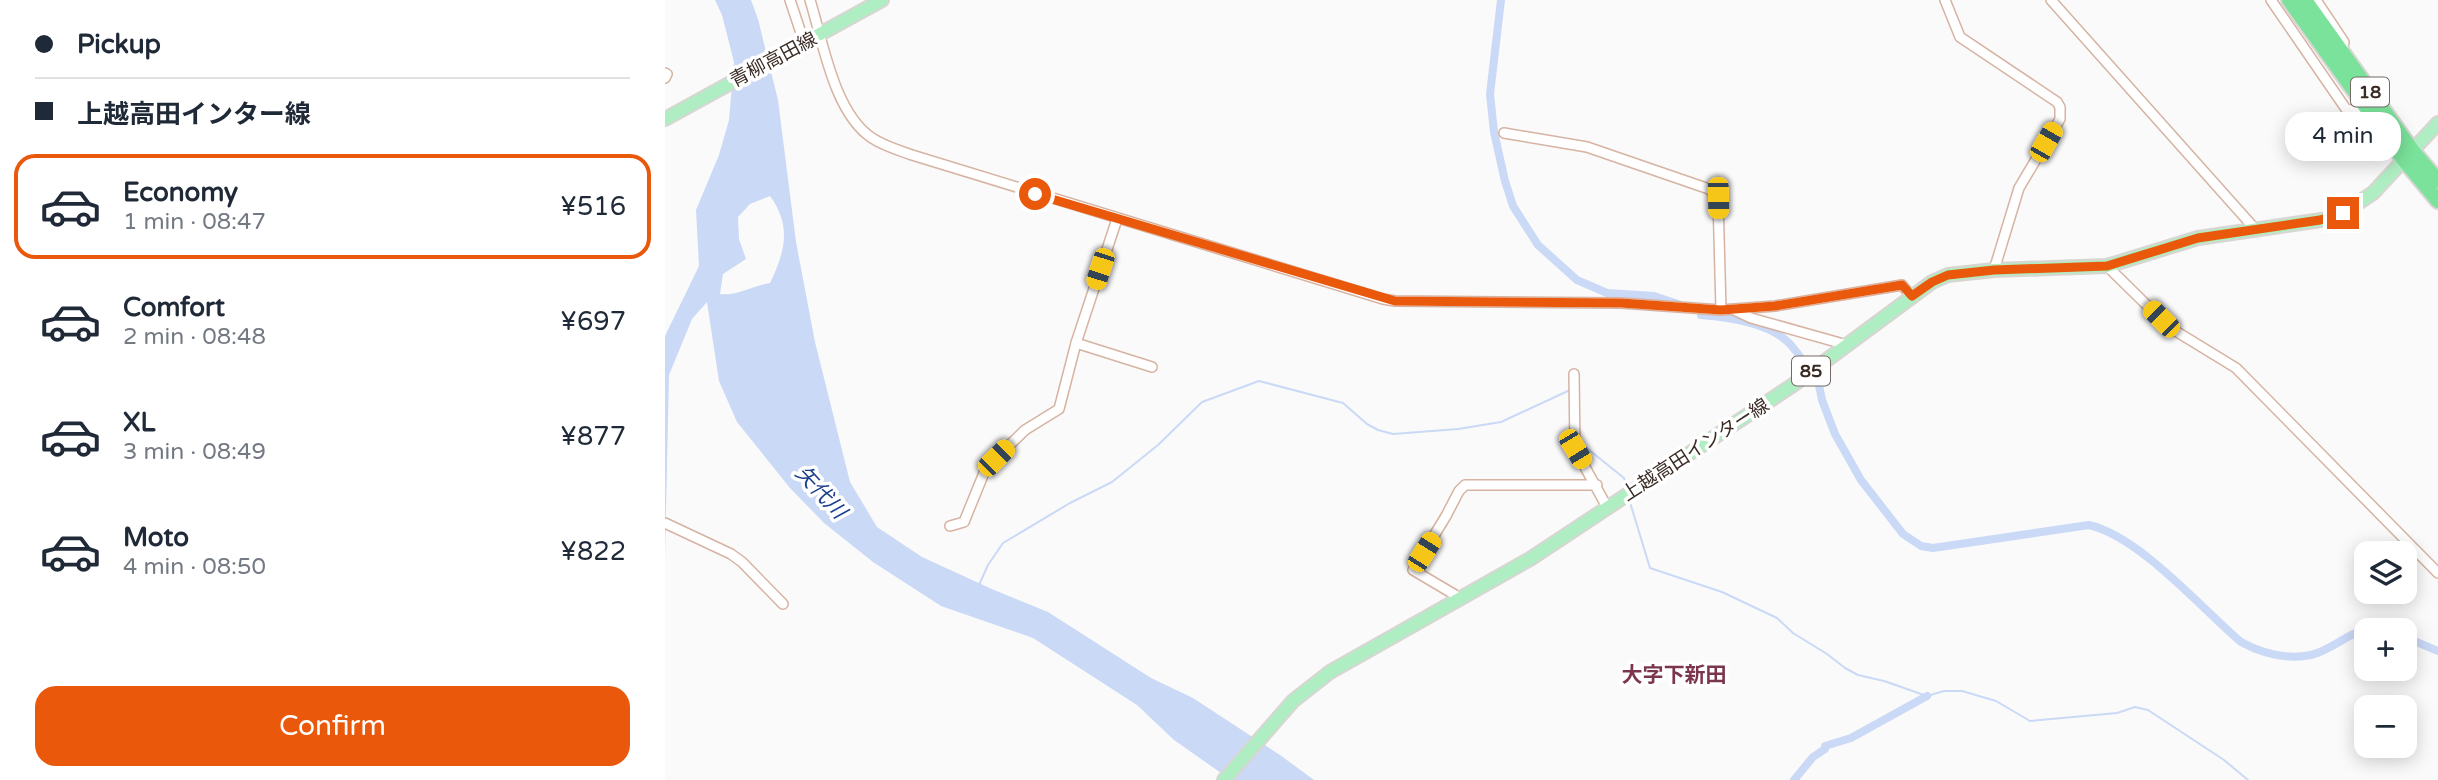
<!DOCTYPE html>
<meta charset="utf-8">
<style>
:root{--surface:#fff;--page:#f2f2f3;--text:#1f2937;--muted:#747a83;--line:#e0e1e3;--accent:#ea580c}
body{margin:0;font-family:"Varela Round","Noto Sans JP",sans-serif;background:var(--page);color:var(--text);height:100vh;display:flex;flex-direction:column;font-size:26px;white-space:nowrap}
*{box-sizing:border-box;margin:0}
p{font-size:23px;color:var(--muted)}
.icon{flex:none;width:38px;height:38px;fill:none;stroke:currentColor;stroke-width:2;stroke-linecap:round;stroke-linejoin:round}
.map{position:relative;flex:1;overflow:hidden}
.sheet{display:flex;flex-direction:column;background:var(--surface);width:665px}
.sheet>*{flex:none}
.hud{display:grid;align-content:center;height:154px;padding:0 35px;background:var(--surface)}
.controls{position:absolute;left:1689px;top:541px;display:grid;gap:14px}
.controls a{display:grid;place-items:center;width:63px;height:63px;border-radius:14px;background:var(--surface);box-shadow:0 4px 18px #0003;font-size:35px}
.end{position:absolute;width:32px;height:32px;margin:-16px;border:9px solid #ea580c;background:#fff;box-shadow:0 0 0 4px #fff}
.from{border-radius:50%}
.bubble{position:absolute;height:49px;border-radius:21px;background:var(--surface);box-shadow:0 4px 18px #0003;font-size:23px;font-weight:600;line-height:49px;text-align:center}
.car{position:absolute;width:21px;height:42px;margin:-21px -10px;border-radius:9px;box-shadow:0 0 5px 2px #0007;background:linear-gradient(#f5c518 24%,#345 0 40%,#f5c518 0 76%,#345 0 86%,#f5c518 0)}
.hud b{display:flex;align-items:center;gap:24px;height:66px;font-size:26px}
.hud b+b{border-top:2px solid var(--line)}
.hud i{width:18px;height:18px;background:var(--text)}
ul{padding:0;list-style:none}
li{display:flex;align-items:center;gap:21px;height:105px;margin:0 14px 10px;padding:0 21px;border:4px solid transparent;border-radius:21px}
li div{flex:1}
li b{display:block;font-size:26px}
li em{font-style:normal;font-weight:600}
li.active{border-color:var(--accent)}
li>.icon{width:63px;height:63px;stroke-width:1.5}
.primary-button{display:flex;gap:14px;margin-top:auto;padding:14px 35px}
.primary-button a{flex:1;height:80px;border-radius:21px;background:var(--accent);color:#fff;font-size:28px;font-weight:600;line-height:80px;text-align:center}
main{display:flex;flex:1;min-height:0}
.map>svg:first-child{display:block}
.water{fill:#cad9f6;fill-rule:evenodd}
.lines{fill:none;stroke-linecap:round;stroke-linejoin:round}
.stream{stroke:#cad9f6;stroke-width:2}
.canal{stroke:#cad9f6;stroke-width:8}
.minor-casing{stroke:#d6b3a2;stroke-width:12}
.major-casing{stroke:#d8d5d3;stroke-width:16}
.highway-casing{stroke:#d8d5d3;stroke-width:18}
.minor{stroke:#fff;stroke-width:9}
.major{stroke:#afeec2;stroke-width:12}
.highway{stroke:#7ae29a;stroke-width:14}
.route{stroke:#ea580c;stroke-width:9}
.labels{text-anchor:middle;stroke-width:7;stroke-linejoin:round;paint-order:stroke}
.shield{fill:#fff;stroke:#756b66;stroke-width:2}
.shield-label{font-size:18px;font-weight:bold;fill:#3a2c25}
.street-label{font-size:19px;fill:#3a2c25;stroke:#fff}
.water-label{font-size:21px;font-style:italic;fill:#1b3e8e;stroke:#fff}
.neighbourhood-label{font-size:21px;font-weight:bold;fill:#7b364d;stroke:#fff}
</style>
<main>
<section class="sheet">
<div class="hud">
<b><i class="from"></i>Pickup</b>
<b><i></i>上越高田インター線</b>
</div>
<ul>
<li class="active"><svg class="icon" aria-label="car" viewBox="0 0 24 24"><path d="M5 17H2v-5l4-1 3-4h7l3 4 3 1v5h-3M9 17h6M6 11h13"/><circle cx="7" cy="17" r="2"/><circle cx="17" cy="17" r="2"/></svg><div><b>Economy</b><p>1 min · 08:47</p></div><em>¥516</em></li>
<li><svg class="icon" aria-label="car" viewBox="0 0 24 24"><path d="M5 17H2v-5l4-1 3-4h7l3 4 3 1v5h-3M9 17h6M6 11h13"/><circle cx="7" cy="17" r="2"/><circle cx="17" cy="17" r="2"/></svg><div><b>Comfort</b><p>2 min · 08:48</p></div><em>¥697</em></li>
<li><svg class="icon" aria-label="car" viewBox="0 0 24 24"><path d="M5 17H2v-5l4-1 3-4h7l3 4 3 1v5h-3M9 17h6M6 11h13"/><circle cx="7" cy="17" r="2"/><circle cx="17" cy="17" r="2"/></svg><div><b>XL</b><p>3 min · 08:49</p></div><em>¥877</em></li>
<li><svg class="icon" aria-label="car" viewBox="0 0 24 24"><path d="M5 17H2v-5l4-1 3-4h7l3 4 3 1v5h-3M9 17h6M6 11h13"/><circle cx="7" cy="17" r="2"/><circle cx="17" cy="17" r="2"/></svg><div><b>Moto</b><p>4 min · 08:50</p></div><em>¥822</em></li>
</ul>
<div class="primary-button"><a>Confirm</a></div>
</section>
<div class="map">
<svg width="1773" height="780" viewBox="0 0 1773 780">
<rect width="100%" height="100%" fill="#fafafa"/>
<path class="water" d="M50 0H86L93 19 113 100 131 242 150 342 185 482 212 527 257 557 329 590 383 612 486 678 528 698 615 755 649 780H566L509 740 472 705 368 638 276 606 208 562 159 523 125 488 72 422 54 381 42 302 27 319 4 375 0 557V336L34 266 31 210 54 155 64 120 69 62 57 15ZM105 196C127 226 120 252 105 283 86 286 73 296 55 294L58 274 81 259 74 239 73 217 85 204Z"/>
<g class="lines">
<g class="stream">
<polyline points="913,441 959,478 962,490"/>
<polyline points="964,499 985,568 1057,592 1112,618 1128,633 1162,654 1180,668 1193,675 1219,681 1262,696 1279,691 1297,691 1331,701 1365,721 1452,713 1470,707 1483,710 1559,760 1583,780"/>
<polyline points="314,585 323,565 338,543 405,503 447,482 493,445 537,402 594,381 678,403 702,424 713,430 728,434 793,429 836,422 905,390"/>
</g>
<g class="canal">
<polyline points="836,0 825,94 829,132 840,181 848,206 873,245 912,280 942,293 989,296 1016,305"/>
<path d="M1036 315C1063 317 1104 323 1124 343 1130 349 1135 357 1141 365"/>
<path d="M1148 375 1154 385 1157 400 1170 434 1196 480 1238 534 1256 546 1268 548 1424 525C1475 537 1535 607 1576 642 1598 654 1620 660 1646 655 1673 649 1693 620 1723 630"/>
<polyline points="1740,637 1773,651"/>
<polyline points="1129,780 1148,757 1160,749 1160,746 1186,738 1262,696"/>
</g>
<g class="minor-casing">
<g id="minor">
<polyline points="125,0 139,42"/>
<path d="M145 0C158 42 169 113 207 138 219 146 233 150 247 155L718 299 730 301 956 303 1056 310 1110 306 1237 285 1246 296"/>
<polyline points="1280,0 1295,37 1392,102 1395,107 1395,119 1354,188 1329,270"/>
<polyline points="1386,0 1591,230"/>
<polyline points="1606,0 1681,109 1704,114"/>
<polyline points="1651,0 1679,42 1677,52"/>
<polyline points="0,73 2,74 0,78"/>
<polyline points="839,133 922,147 1044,189 1053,198 1056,310"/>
<polyline points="1442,266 1504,327 1571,368 1773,573"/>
<polyline points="1069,310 1086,318 1182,345"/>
<polyline points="411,343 487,367"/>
<polyline points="909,374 910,449 942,507"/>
<polyline points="0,523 66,554 77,562 118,604"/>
<polyline points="285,526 299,522 321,468 360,430 394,409 411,343 452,219"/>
<polyline points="797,599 748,570 781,516 794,491 800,485 932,485"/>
</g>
</g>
<g class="major-casing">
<g id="major">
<polyline points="0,119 217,0"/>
<polyline points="559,780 628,701 665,672 865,559 1128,385 1267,282 1283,275 1329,270 1442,266 1533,238 1663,219 1678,213 1708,193 1773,123"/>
</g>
</g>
<g class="highway-casing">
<g id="highway">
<polyline points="1624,0 1738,159 1773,201"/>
<polyline points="1640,0 1747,150 1773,181"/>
</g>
</g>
<use href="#minor" class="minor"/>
<use href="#major" class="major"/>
<use href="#highway" class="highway"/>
</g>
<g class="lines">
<polyline class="route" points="370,194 730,301 956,303 1056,310 1110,306 1237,285 1247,296 1267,282 1283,275 1329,270 1442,266 1533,238 1655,220 1678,213"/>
</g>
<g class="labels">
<g class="shield">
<rect x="1686" y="77.5" width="38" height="29" rx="5"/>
<rect x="1127" y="356.5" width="38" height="29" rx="5"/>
</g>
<g class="shield-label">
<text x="1705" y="98">18</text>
<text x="1146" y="377">85</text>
</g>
<g class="street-label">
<text transform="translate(108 59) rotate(-28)" y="7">青柳高田線</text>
<text transform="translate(1030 449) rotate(-33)" y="7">上越高田インター線</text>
</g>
<g class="water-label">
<text transform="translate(156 492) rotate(47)" y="7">矢代川</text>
</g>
<g class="neighbourhood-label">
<text x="1009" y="682">大字下新田</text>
</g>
</g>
</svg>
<div class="controls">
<a><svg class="icon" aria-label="layers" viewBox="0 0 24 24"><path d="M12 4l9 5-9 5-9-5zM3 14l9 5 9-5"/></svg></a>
<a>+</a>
<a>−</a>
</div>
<i class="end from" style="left:370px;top:194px"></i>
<i class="end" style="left:1678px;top:213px"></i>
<div class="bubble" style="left:1620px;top:112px;width:116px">4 min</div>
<i class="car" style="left:1381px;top:142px;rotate:30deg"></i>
<i class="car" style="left:1053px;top:198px;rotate:179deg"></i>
<i class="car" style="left:435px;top:269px;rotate:198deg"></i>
<i class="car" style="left:1496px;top:319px;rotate:315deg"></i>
<i class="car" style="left:910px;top:449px;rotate:149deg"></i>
<i class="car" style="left:331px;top:458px;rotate:45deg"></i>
<i class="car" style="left:759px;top:552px;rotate:32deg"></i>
</div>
</main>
